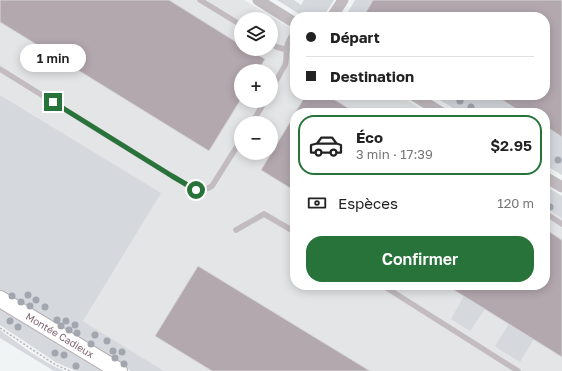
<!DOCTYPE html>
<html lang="fr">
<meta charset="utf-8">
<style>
:root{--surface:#fff;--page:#f2f2f2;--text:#222;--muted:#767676;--line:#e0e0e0;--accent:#27733a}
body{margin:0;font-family:"Golos Text",sans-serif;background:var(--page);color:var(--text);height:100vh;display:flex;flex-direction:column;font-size:15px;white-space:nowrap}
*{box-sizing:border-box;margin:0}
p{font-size:13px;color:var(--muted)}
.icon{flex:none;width:22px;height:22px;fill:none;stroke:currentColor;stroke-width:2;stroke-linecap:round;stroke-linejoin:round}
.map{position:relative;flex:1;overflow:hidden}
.side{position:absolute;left:290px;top:108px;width:260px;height:182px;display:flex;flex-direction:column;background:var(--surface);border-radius:16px;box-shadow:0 2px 10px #0003}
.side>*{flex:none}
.top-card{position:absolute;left:290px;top:12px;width:260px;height:88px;border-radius:16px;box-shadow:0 2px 10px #0003;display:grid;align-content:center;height:88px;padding:0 16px;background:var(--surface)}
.fabs{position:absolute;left:234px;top:12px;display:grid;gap:8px}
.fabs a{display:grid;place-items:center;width:44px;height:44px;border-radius:50%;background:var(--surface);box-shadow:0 2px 10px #0003;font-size:20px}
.end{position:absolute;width:18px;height:18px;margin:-9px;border:5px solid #27733a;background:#fff;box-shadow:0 0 0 2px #fff}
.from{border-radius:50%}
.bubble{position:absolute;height:28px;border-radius:14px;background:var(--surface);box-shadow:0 2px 10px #0003;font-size:13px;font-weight:600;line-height:28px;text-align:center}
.top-card b{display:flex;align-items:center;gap:14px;height:38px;font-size:15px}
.top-card b+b{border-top:1px solid var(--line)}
.top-card i{width:10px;height:10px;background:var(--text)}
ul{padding:7px 0 0;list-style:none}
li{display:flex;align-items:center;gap:12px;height:60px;margin:0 8px 6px;padding:0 8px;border:2px solid var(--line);border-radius:16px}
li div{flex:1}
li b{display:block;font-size:15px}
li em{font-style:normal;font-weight:600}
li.current{border-color:var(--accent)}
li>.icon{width:36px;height:36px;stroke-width:1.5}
.pay{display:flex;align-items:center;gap:10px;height:44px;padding:0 16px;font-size:15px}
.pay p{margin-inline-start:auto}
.button{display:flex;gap:8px;margin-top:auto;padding:8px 16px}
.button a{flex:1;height:46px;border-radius:16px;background:var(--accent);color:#fff;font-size:16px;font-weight:600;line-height:46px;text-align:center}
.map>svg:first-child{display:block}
.built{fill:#e4e5e6;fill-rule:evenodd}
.green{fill:#d5d8dd}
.building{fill:#b4a8af;stroke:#d3d5d5}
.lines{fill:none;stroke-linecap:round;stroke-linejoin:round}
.secondary-casing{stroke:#b9b0b4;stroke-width:18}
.path{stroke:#bab5b8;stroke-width:1.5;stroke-dasharray:2 2;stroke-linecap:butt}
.lane{stroke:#c2bbbf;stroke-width:5.5}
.street{stroke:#c2bbbf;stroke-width:11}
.secondary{stroke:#fff;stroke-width:16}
.tree{fill:#a2a6af}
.route{stroke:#27733a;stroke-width:5}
.labels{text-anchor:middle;stroke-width:4;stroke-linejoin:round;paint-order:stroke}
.street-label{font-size:10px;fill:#806573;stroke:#fff}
</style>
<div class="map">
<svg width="562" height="371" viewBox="0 0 562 371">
<rect width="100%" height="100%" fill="#f0f4f4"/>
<path class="built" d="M0 0H244L295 31V95H398L428 113H295V285H545V186L562 196V371H164L83 321 160 193 0 95ZM241 19H271V49H241ZM241 71H271V101H241ZM241 123H271V153H241Z"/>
<g class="green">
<polygon points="277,0 294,0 301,5 304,0 334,0 325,14 324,14 319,17 304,17"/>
<polygon points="355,0 373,0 363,17 345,17"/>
<polygon points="0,95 161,193 83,321 164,371 131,371 0,292"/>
<polygon points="432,95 494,95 523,113 461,113"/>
<polygon points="545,126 562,137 562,175 545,165"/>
<polygon points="545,186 562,196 562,218 545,207"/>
<polygon points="464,296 485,309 470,331 451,319"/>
<polygon points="0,307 106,371 76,371 55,362 48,357 0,325"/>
<polygon points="509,324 534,339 520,362 497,348 495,346"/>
<path d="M0 330C20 345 41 361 64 371H54L0 338Z"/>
</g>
<g class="building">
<polygon points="0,0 169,0 241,45 241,49 248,49 265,59 258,71 241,71 241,99 209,151 0,22"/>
<polygon points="373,0 562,0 562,137 545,126 545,113 523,113 494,95 545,95 545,17 363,17"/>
<polygon points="306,95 327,95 356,113 295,113"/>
<polygon points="295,114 295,191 261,170"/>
<polygon points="545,229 562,240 562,357 446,285 545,285"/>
<polygon points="198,266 370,371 212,371 155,336"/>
</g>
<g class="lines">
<g class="secondary-casing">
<polyline id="secondary" points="0,299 119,371"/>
</g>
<g class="path">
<polyline points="257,55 261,49"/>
<polyline points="0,328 45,358 56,365 70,371"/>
</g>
<g class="lane">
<polyline points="200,0 241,25"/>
<polyline points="271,44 277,47 287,50"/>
<path d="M0 69 172 176C185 183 198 196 212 186L241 140"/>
<path d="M271 90 285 65C287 59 286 52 287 46 288 40 292 36 295 31"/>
<polyline points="252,123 265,101"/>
<polyline points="545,213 562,224"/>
<polyline points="236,230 264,214 295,232"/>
<polyline points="382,285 518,371"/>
</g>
<g class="street">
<polyline points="258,0 295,23"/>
<polyline points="332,17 343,0"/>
<polyline points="413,95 442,113"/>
<polyline points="545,177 562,187"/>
</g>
<use href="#secondary" class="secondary"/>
</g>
<g class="tree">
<circle cx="460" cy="101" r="3.5"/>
<circle cx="471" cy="107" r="3.5"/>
<circle cx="558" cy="160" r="3.5"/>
<circle cx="550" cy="207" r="3.5"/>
<circle cx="28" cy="295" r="3.5"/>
<circle cx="12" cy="296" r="3.5"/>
<circle cx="36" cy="300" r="3.5"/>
<circle cx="21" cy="302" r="3.5"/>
<circle cx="30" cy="306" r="3.5"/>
<circle cx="45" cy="307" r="3.5"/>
<circle cx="57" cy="320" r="3.5"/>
<circle cx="10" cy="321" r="3.5"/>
<circle cx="66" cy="321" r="3.5"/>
<circle cx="75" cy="325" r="3.5"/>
<circle cx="61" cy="326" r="3.5"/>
<circle cx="18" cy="327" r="3.5"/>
<circle cx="69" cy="330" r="3.5"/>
<circle cx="77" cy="333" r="3.5"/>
<circle cx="95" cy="335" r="3.5"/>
<circle cx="107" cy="341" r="3.5"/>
<circle cx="91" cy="344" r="3.5"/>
<circle cx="113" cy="351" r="3.5"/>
<circle cx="122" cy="352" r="3.5"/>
<circle cx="55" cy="353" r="3.5"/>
<circle cx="64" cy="355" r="3.5"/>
<circle cx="115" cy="358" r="3.5"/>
<circle cx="124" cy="364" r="3.5"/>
<circle cx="76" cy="366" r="3.5"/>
</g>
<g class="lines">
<polyline class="route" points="53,102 172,176 196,190"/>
</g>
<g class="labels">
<g class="street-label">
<text transform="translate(60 335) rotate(31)" y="4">Montée Cadieux</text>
</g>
</g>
</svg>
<div class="fabs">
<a><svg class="icon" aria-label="layers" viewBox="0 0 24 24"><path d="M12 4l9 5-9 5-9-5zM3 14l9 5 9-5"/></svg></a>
<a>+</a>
<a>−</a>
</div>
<i class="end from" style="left:196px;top:190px"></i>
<i class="end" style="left:53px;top:102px"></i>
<div class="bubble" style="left:20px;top:44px;width:66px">1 min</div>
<div class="top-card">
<b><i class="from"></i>Départ</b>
<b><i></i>Destination</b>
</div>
<section class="side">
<ul>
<li class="current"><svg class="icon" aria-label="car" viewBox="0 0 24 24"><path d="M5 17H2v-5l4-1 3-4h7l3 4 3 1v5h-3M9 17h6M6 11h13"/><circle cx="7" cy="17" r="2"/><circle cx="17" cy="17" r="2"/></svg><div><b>Éco</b><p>3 min · 17:39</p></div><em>$2.95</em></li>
</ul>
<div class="pay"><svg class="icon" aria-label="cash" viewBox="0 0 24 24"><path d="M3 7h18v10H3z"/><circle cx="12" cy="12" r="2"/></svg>Espèces<p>120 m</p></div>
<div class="button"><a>Confirmer</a></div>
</section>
</div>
